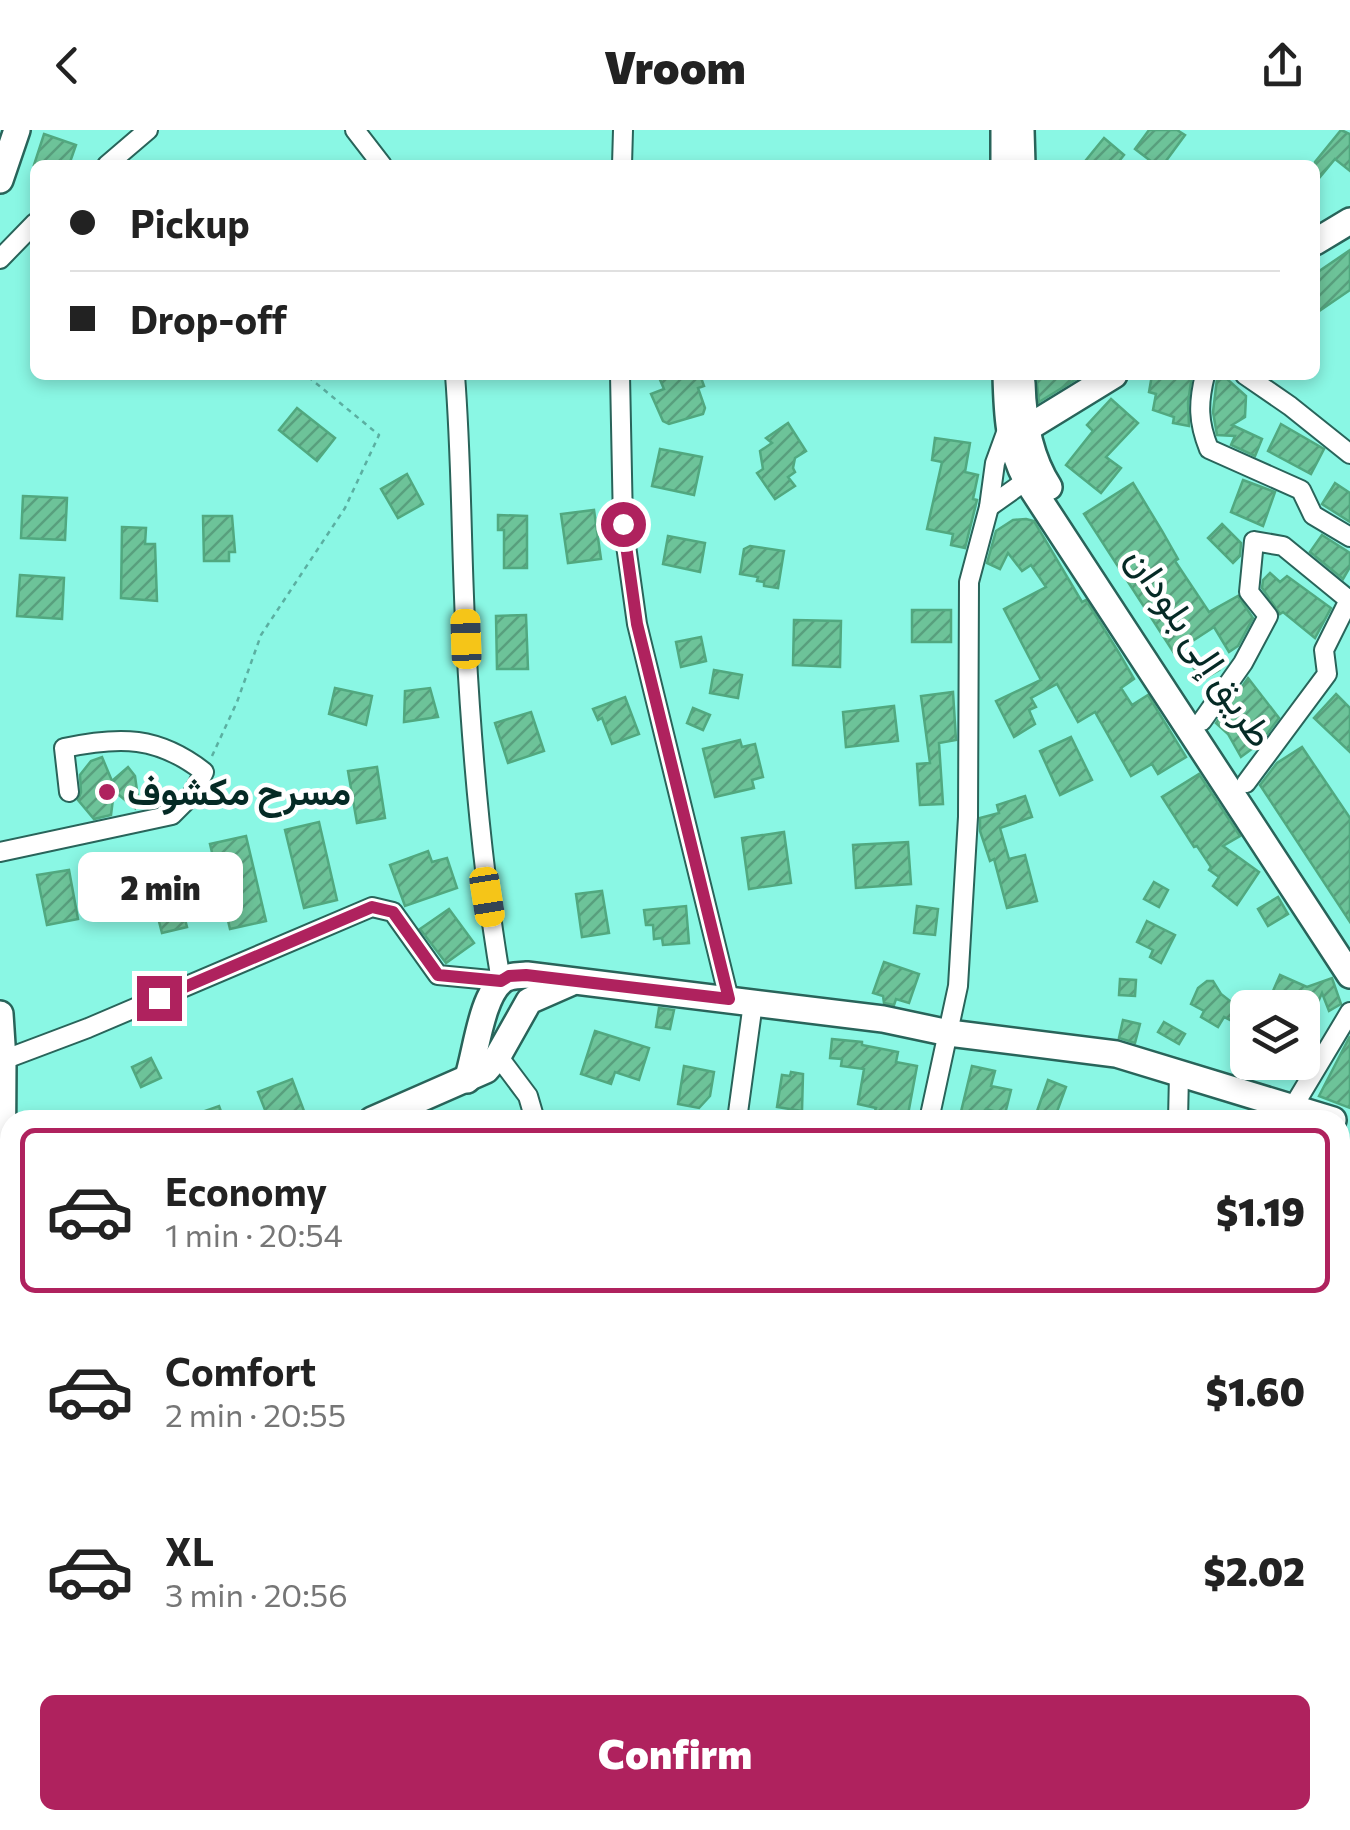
<!DOCTYPE html>
<meta charset="utf-8">
<style>
:root{--surface:#fff;--page:#f6f6f6;--text:#222;--muted:#767676;--line:#e0e0e0;--accent:#af225e}
body{margin:0;font-family:Commissioner,Vazirmatn,sans-serif;background:var(--page);color:var(--text);height:100vh;display:flex;flex-direction:column;font-size:38px;white-space:nowrap}
*{box-sizing:border-box;margin:0}
p{font-size:32px;color:var(--muted)}
.icon{flex:none;width:55px;height:55px;fill:none;stroke:currentColor;stroke-width:2;stroke-linecap:round;stroke-linejoin:round}
.map{position:relative;flex:1;overflow:hidden}
.sheet{position:absolute;left:0px;top:980px;width:1350px;height:720px;display:flex;flex-direction:column;background:var(--surface);border-radius:30px 30px 0 0;box-shadow:0 5px 15px #0003}
.sheet>*{flex:none}
.hud{position:absolute;left:30px;top:30px;width:1290px;height:220px;border-radius:15px;box-shadow:0 5px 15px #0003;display:grid;align-content:center;height:220px;padding:0 40px;background:var(--surface)}
.controls{position:absolute;left:1230px;top:860px;display:grid;gap:20px}
.controls a{display:grid;place-items:center;width:90px;height:90px;border-radius:15px;background:var(--surface);box-shadow:0 5px 15px #0003;font-size:50px}
.end{position:absolute;width:45px;height:45px;margin:-22px;border:12px solid #af225e;background:#fff;box-shadow:0 0 0 5px #fff}
.from{border-radius:50%}
.bubble{position:absolute;height:70px;border-radius:15px;background:var(--surface);box-shadow:0 5px 15px #0003;font-size:32px;font-weight:800;line-height:70px;text-align:center}
.car{position:absolute;width:30px;height:60px;margin:-30px -15px;border-radius:12px;box-shadow:0 0 8px 2px #0007;background:linear-gradient(#f5c518 24%,#345 0 40%,#f5c518 0 76%,#345 0 86%,#f5c518 0)}
.hud b{display:flex;align-items:center;gap:35px;height:95px;font-size:38px}
.hud b+b{border-top:2px solid var(--line)}
.hud i{width:25px;height:25px;background:var(--text)}
ul{padding:18px 0 0;list-style:none}
li{display:flex;align-items:center;gap:30px;height:165px;margin:0 20px 15px;padding:0 20px;border:5px solid transparent;border-radius:15px}
li div{flex:1}
li b{display:block;font-size:38px}
li em{font-style:normal;font-weight:800}
li.active{border-color:var(--accent)}
li>.icon{width:90px;height:90px;stroke-width:1.5}
.primary-button{display:flex;gap:20px;margin-top:auto;padding:20px 40px}
.primary-button a{flex:1;height:115px;border-radius:15px;background:var(--accent);color:#fff;font-size:40px;font-weight:800;line-height:115px;text-align:center}
header{display:flex;justify-content:space-between;align-items:center;height:130px;padding:0 40px;background:var(--surface);font-size:45px;font-weight:800}
.map>svg:first-child{display:block}
.building{fill:url(#building-hatch);stroke:#51a87f;stroke-width:2.5}
.lines{fill:none;stroke-linecap:round;stroke-linejoin:round}
.street-casing{stroke:#29645a;stroke-width:22}
.secondary-casing{stroke:#29645a;stroke-width:30}
.path{stroke:#5bafa1;stroke-width:2.5;stroke-dasharray:5 5;stroke-linecap:butt}
.street{stroke:#fff;stroke-width:18}
.secondary{stroke:#fff;stroke-width:25}
.route{stroke:#af225e;stroke-width:12}
.poi-dot{fill:#af225e;stroke:#fff;stroke-width:4}
.labels{text-anchor:middle;stroke-width:9;stroke-linejoin:round;paint-order:stroke}
.street-label{font-size:38px;fill:#052a25;stroke:#fff}
.poi-label{font-size:38px;font-weight:bold;fill:#052a25;stroke:#fff;text-anchor:start}
</style>
<header><svg class="icon" aria-label="back" viewBox="0 0 24 24"><path d="M15 5l-7 7 7 7"/></svg>Vroom<svg class="icon" aria-label="share" viewBox="0 0 24 24"><path d="M12 15V3M7 8l5-5 5 5M5 13v7h14v-7"/></svg></header>
<div class="map">
<svg width="1350" height="1700" viewBox="0 0 1350 1700">
<defs>
<pattern id="building-hatch" width="6" height="6" patternUnits="userSpaceOnUse" patternTransform="scale(2.5)"><rect width="6" height="6" fill="#6dc399"/><path d="M-1 1l2-2M0 6l6-6M5 7l2-2" fill="none" stroke="#589f7d"/></pattern>
</defs>
<rect width="100%" height="100%" fill="#8af7e4"/>
<g class="building">
<polygon points="1149,0 1177,0 1185,5 1163,35 1156,35 1135,19"/>
<polygon points="1341,0 1350,4 1350,41 1335,29 1315,53 1315,32"/>
<polygon points="44,4 76,15 69,35 34,35"/>
<polygon points="1104,8 1124,25 1116,35 1082,35"/>
<polygon points="1350,120 1350,160 1315,184 1315,144"/>
<polygon points="658,245 700,245 704,256 698,258 705,278 703,284 669,294 663,291 651,264 664,259"/>
<polygon points="1036,245 1083,245 1039,272"/>
<polygon points="1152,245 1192,245 1188,273 1189,296 1173,293 1174,287 1153,280 1156,264 1149,262"/>
<polygon points="1217,249 1227,249 1246,266 1245,287 1232,295 1262,309 1255,326 1231,315 1235,306 1217,305 1213,282"/>
<polygon points="1111,269 1138,293 1106,327 1121,338 1101,363 1066,335 1093,301 1087,295"/>
<polygon points="297,278 335,308 317,331 279,300"/>
<polygon points="788,293 806,321 795,328 793,338 795,342 788,347 795,356 775,369 757,343 763,339 760,321 772,313 766,308"/>
<polygon points="1281,294 1324,319 1311,344 1268,321"/>
<polygon points="935,308 970,313 965,342 978,345 973,369 977,370 965,418 951,415 953,404 927,399 942,332 932,330"/>
<polygon points="660,319 702,327 694,365 652,356"/>
<polygon points="407,344 423,374 398,388 381,359"/>
<polygon points="1243,350 1275,362 1263,396 1231,382"/>
<polygon points="1133,353 1162,401 1178,429 1175,431 1209,482 1238,466 1253,488 1238,516 1229,522 1214,497 1174,523 1084,384"/>
<polygon points="1335,353 1350,363 1350,392 1322,374"/>
<polygon points="23,366 67,368 65,410 21,408"/>
<polygon points="594,380 601,429 568,433 561,384"/>
<polygon points="498,385 527,386 527,438 504,438 504,400 498,400"/>
<polygon points="203,386 232,386 235,422 229,422 229,431 204,431"/>
<polygon points="1026,389 1034,391 1082,472 1086,470 1119,523 1134,549 1121,558 1132,575 1148,565 1186,627 1158,644 1152,634 1131,646 1095,582 1078,592 1057,554 1031,568 1036,577 1029,580 1035,594 1014,607 996,571 1041,550 1004,479 1046,457 1031,435 1022,441 1008,423 1000,439 987,433 996,401 1013,390"/>
<polygon points="1222,394 1241,413 1240,426 1233,433 1208,408"/>
<polygon points="122,397 146,398 145,414 155,414 157,471 121,468"/>
<polygon points="1322,405 1350,423 1350,437 1343,449 1310,422"/>
<polygon points="668,406 705,413 700,442 663,434"/>
<polygon points="750,416 784,421 778,458 764,456 764,452 757,451 758,447 740,444 744,419"/>
<polygon points="1270,443 1280,452 1287,446 1331,478 1315,508 1283,482 1280,484 1262,458 1263,450"/>
<polygon points="20,445 64,448 62,489 17,486"/>
<rect x="912" y="480" width="39" height="32"/>
<polygon points="526,485 528,539 497,539 496,486"/>
<polygon points="794,490 841,491 840,537 793,535"/>
<polygon points="701,507 706,531 681,537 676,512"/>
<polygon points="1210,526 1219,540 1202,550 1193,537"/>
<polygon points="714,540 742,545 738,568 710,563"/>
<polygon points="1248,548 1279,588 1261,612 1241,627 1228,604 1216,593"/>
<polygon points="335,558 372,566 366,595 329,584"/>
<polygon points="430,558 438,587 404,592 405,561"/>
<polygon points="953,562 956,610 939,613 943,674 920,675 917,634 930,633 921,566"/>
<polygon points="1336,564 1350,578 1350,622 1314,588"/>
<polygon points="625,567 639,604 612,614 602,588 598,590 593,579"/>
<polygon points="894,576 898,611 846,617 843,582"/>
<polygon points="693,578 710,585 703,600 687,593"/>
<polygon points="531,582 544,621 508,633 495,593"/>
<polygon points="1071,607 1092,650 1060,665 1040,621"/>
<polygon points="740,610 742,617 755,614 763,647 752,650 754,658 715,667 703,619"/>
<polygon points="1302,617 1350,688 1350,792 1260,655 1277,633"/>
<polygon points="102,627 112,651 128,637 135,646 138,668 135,678 114,661 111,685 94,689 78,670 81,662 80,645 91,631"/>
<polygon points="377,637 385,688 357,693 348,641"/>
<polygon points="1199,644 1240,706 1223,716 1259,742 1237,775 1213,756 1219,747 1209,740 1211,737 1197,716 1194,717 1162,667"/>
<polygon points="1025,666 1032,687 1000,698 1009,729 1025,725 1037,771 1007,778 994,729 990,731 980,701 980,688 999,683 997,675"/>
<polygon points="319,692 337,770 304,778 285,700"/>
<polygon points="784,702 791,753 749,759 742,708"/>
<polygon points="246,706 266,791 230,799 210,714"/>
<polygon points="908,712 911,754 856,758 853,715"/>
<polygon points="428,721 432,732 447,728 457,758 405,776 390,735"/>
<polygon points="69,740 78,789 47,795 37,745"/>
<polygon points="173,743 187,797 162,803 148,749"/>
<polygon points="1154,752 1168,760 1159,777 1144,769"/>
<polygon points="602,761 609,803 582,807 576,764"/>
<polygon points="1278,767 1288,784 1268,796 1258,779"/>
<polygon points="686,776 689,813 663,815 662,808 654,809 653,795 646,795 644,780"/>
<polygon points="917,776 938,779 935,805 914,803"/>
<polygon points="449,779 474,813 446,833 420,799"/>
<polygon points="1147,791 1175,805 1161,833 1150,827 1153,820 1137,812"/>
<polygon points="884,832 919,844 909,873 896,869 894,875 884,873 883,866 873,863"/>
<polygon points="1280,845 1307,857 1332,848 1341,874 1329,881 1322,863 1312,886 1302,882 1302,878 1293,878 1270,868"/>
<polygon points="1120,849 1136,850 1135,866 1119,865"/>
<polygon points="1207,851 1213,851 1221,864 1239,878 1232,891 1224,887 1218,897 1201,887 1204,881 1191,874 1198,858"/>
<polygon points="659,878 674,880 670,899 656,897"/>
<polygon points="1123,890 1140,894 1135,913 1119,908"/>
<polygon points="1164,892 1185,904 1179,914 1158,902"/>
<polygon points="595,901 649,918 639,950 615,942 611,954 581,944"/>
<polygon points="1350,906 1350,978 1319,966"/>
<polygon points="832,909 862,912 862,915 898,922 896,932 917,936 907,990 872,990 876,978 858,974 864,939 841,936 842,929 830,928"/>
<polygon points="151,928 161,948 141,957 132,937"/>
<polygon points="684,936 714,942 710,966 699,978 678,974"/>
<polygon points="972,936 995,941 991,956 1011,960 1005,984 986,979 983,990 959,990"/>
<polygon points="791,942 803,944 802,981 777,977 782,945 790,946"/>
<polygon points="292,949 304,981 279,990 269,990 258,962"/>
<polygon points="1048,950 1066,957 1054,990 1036,984"/>
<polygon points="219,976 224,990 186,990 185,988"/>
</g>
<g class="lines">
<g class="street-casing">
<g id="street">
<polyline points="355,0 382,35"/>
<polyline points="107,35 148,0"/>
<polyline points="622,35 623,0"/>
<polyline points="0,129 35,93"/>
<polyline points="620,245 623,394 637,494 729,869"/>
<path d="M1205 245C1198 273 1198 292 1209 319L1301 360 1313 385 1350 407"/>
<polyline points="1245,245 1290,276 1350,324"/>
<polyline points="989,377 1034,345"/>
<polyline points="1202,591 1243,533 1268,486 1249,462 1254,411 1283,416 1349,470"/>
<polyline points="1246,653 1327,544 1324,520 1350,468"/>
<path d="M0 722 172 685 192 665 204 642C158 606 120 606 64 618L69 662"/>
<polyline points="498,926 528,966 535,990"/>
<path d="M3 930 88 898 372 777 393 782 438 845 501 851C482 739 472 625 466 511 461 422 462 334 455 245"/>
<polyline points="1293,977 1350,882"/>
<polyline points="737,990 753,873"/>
<polyline points="929,990 958,856 968,687 969,452 989,377 995,333 1007,300"/>
<polyline points="1178,990 1179,944"/>
<polyline points="0,1380 10,1377"/>
<polyline points="1340,1404 1350,1388"/>
<polyline points="176,1690 182,1700"/>
<polyline points="1313,1690 1319,1700"/>
<polyline points="84,1700 102,1690"/>
<polyline points="440,1700 444,1690"/>
<polyline points="999,1700 1024,1690"/>
</g>
</g>
<g class="secondary-casing">
<g id="secondary">
<polyline points="1004,0 1004,35"/>
<polyline points="1021,0 1022,35"/>
<polyline points="0,50 17,0"/>
<polyline points="1315,112 1350,91"/>
<path d="M1006 245C1007 284 1008 316 1027 351L1350 845"/>
<path d="M1022 253C1023 289 1029 326 1049 357"/>
<polyline points="1012,300 1026,299 1114,245"/>
<polyline points="0,884 3,930 2,1097"/>
<path d="M467 950C476 924 481 866 503 850 510 845 518 846 527 845L883 889 949 903 1116 924 1333 990"/>
<polyline points="372,990 486,940 498,926 529,871 570,853"/>
<polyline points="1340,1252 1350,1248"/>
<polyline points="0,1259 4,1166"/>
<polyline points="0,1589 3,1628 10,1659"/>
<polyline points="17,1690 20,1700"/>
<polyline points="729,1700 737,1690"/>
</g>
</g>
<polyline class="path" points="212,626 237,572 261,505 345,378 379,305 306,245"/>
<use href="#street" class="street"/>
<use href="#secondary" class="secondary"/>
</g>
<g class="lines">
<polyline class="route" points="159,868 372,777 393,782 438,845 501,851 509,846 526,845 729,869 637,494 623,394"/>
</g>
<circle class="poi-dot" cx="107" cy="662" r="10"/>
<g class="labels">
<g class="street-label">
<text transform="translate(1200 517) rotate(56)" y="13">طريق إلى بلودان</text>
</g>
<g class="poi-label">
<text x="127" y="675">مسرح مكشوف</text>
</g>
</g>
</svg>
<div class="controls">
<a><svg class="icon" aria-label="layers" viewBox="0 0 24 24"><path d="M12 4l9 5-9 5-9-5zM3 14l9 5 9-5"/></svg></a>
</div>
<i class="end from" style="left:623px;top:394px"></i>
<i class="end" style="left:159px;top:868px"></i>
<div class="bubble" style="left:78px;top:722px;width:165px">2 min</div>
<i class="car" style="left:466px;top:509px;rotate:358deg"></i>
<i class="car" style="left:487px;top:767px;rotate:171deg"></i>
<div class="hud">
<b><i class="from"></i>Pickup</b>
<b><i></i>Drop-off</b>
</div>
<section class="sheet">
<ul>
<li class="active"><svg class="icon" aria-label="car" viewBox="0 0 24 24"><path d="M5 17H2v-5l4-1 3-4h7l3 4 3 1v5h-3M9 17h6M6 11h13"/><circle cx="7" cy="17" r="2"/><circle cx="17" cy="17" r="2"/></svg><div><b>Economy</b><p>1 min · 20:54</p></div><em>$1.19</em></li>
<li><svg class="icon" aria-label="car" viewBox="0 0 24 24"><path d="M5 17H2v-5l4-1 3-4h7l3 4 3 1v5h-3M9 17h6M6 11h13"/><circle cx="7" cy="17" r="2"/><circle cx="17" cy="17" r="2"/></svg><div><b>Comfort</b><p>2 min · 20:55</p></div><em>$1.60</em></li>
<li><svg class="icon" aria-label="car" viewBox="0 0 24 24"><path d="M5 17H2v-5l4-1 3-4h7l3 4 3 1v5h-3M9 17h6M6 11h13"/><circle cx="7" cy="17" r="2"/><circle cx="17" cy="17" r="2"/></svg><div><b>XL</b><p>3 min · 20:56</p></div><em>$2.02</em></li>
</ul>
<div class="primary-button"><a>Confirm</a></div>
</section>
</div>
